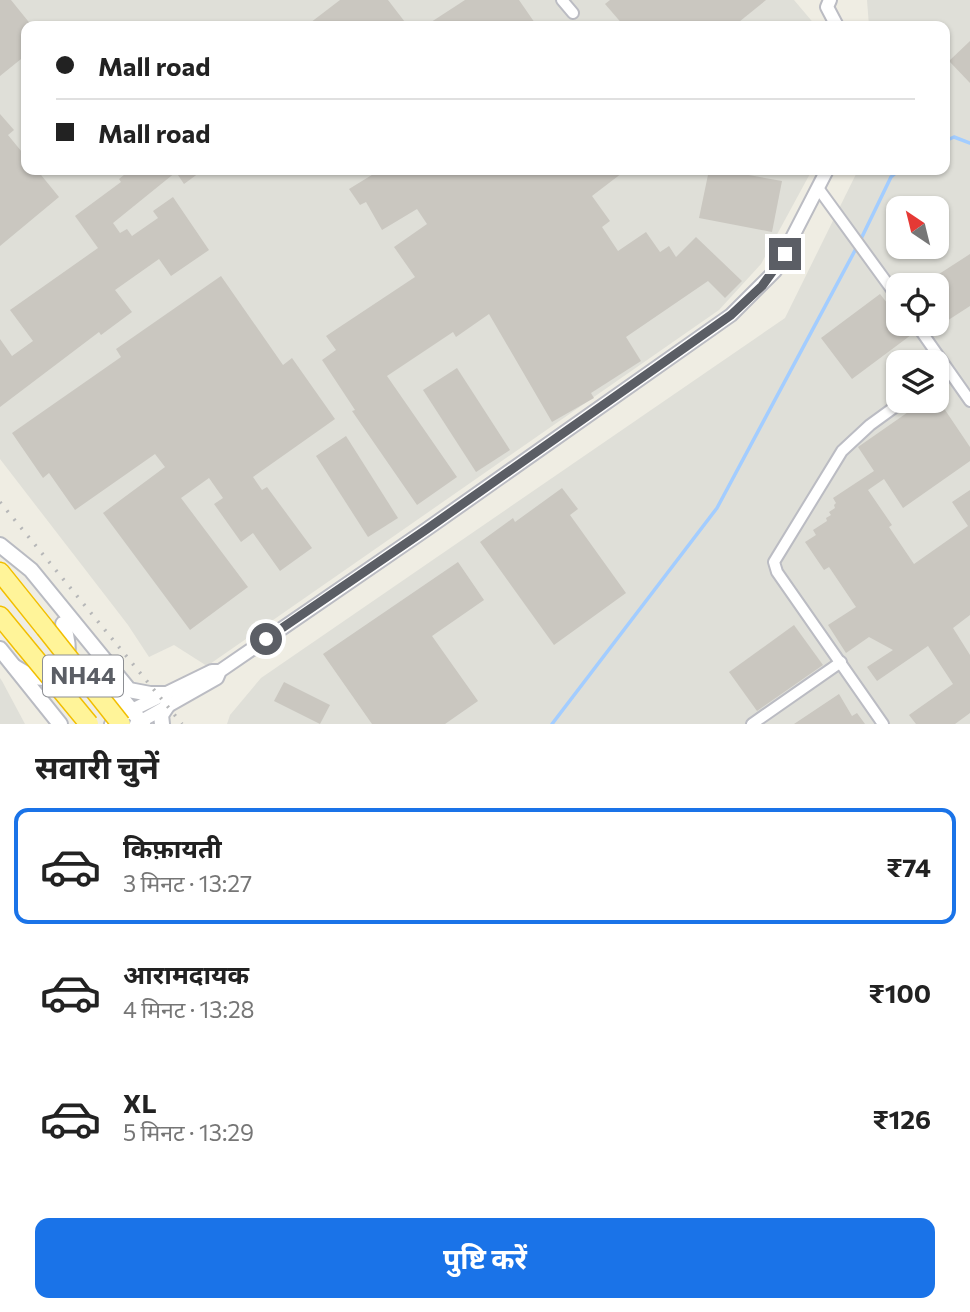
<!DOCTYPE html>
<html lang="hi">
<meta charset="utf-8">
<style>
:root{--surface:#fff;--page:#f6f6f6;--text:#222;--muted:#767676;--line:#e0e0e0;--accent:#1a73e8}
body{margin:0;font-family:Commissioner,"Noto Sans Devanagari",sans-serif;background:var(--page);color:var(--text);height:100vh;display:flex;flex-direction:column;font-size:26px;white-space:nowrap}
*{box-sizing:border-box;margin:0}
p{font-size:23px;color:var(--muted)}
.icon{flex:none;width:38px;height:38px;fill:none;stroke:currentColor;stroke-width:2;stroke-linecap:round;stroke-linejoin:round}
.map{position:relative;height:724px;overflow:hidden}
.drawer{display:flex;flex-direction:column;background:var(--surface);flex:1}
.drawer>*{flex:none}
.guide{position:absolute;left:21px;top:21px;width:929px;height:154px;border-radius:14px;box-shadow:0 2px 5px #0004;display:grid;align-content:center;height:154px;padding:0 35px;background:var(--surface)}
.needle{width:46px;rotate:325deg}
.fabs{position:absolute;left:886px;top:196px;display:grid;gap:14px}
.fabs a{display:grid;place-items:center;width:63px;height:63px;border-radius:14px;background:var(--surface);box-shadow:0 2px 5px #0004;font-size:35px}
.end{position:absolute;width:32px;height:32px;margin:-16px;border:9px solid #5b5e65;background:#fff;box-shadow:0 0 0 4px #fff}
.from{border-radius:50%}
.guide b{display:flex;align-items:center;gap:24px;height:66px;font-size:26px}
.guide b+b{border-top:2px solid var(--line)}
.guide i{width:18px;height:18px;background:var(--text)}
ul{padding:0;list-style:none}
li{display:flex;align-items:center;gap:21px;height:116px;margin:0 14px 10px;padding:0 21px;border:4px solid transparent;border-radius:14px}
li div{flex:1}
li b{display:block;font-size:26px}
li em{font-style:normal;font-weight:700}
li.current{border-color:var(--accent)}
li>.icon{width:63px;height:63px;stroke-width:1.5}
h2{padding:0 35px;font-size:32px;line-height:84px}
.primary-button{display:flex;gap:14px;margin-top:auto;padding:14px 35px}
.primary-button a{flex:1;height:80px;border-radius:14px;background:var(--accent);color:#fff;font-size:28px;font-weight:700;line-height:80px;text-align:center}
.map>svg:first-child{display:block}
.industrial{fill:#dfdfd8;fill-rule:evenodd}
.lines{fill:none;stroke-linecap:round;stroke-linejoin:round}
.stream{stroke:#a3cdff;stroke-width:3.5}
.building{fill:#cac7c0}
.minor-casing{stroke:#bbbcc3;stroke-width:14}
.tertiary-casing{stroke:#bbbcc3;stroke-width:16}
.secondary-casing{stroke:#b9bbc2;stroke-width:18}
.trunk-casing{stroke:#f2bf00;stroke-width:21}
.minor{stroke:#fff;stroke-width:10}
.tertiary{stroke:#fff;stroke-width:12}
.secondary{stroke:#fff;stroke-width:14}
.trunk{stroke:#fff499;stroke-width:18}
.rail{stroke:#b6b7b8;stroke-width:3.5;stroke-dasharray:2 9;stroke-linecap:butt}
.trunk-bridge-casing{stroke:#f2bf00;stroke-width:21;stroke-linecap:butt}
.trunk-bridge{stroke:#fff499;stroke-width:18}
.route{stroke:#5b5e65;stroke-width:9}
.labels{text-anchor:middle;stroke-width:6;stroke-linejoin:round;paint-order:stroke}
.shield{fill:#fff;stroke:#8c8e93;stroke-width:2}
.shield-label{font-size:24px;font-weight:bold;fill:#5b5e65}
</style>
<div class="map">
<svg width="970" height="724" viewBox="0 0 970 724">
<rect width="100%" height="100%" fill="#efede3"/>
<g class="industrial">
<polygon points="0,0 794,0 816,26 26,26 26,170 812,170 761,264 719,310 207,666 174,645 149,657 128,625 0,459"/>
<path d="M867 0H970V724H227L230 715 261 678 785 318 858 170H945V26H869ZM898 208H936V247H898ZM898 285H936V324H898ZM898 362H936V401H898Z"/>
<polygon points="0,678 2,681 25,724 0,724"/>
</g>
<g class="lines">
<g class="stream">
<polyline points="945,141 954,137 970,143"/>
<polyline points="552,724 717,508 859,243 891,177 899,170"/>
</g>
</g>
<g class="building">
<polygon points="0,0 11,0 32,26 26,26 26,55 0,76"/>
<polygon points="340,0 388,0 408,26 306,26"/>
<polygon points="465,0 519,0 537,26 425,26"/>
<polygon points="610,0 766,0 734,26 624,26 605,4"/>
<polygon points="970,41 970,83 949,61"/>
<polygon points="0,114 14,130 8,135 26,157 26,170 37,170 59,197 0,246"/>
<polygon points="130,170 203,170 184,184 176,172 113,223 120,233 127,229 132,236 158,218 153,211 173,197 209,250 171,276 159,259 115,290 132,312 101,335 99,332 0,407 0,339 12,356 33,341 10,310 98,248 75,216 121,182 119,179"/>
<polygon points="380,170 626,170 592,196 610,221 602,227 618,251 646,232 660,252 669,246 676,257 696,237 742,281 725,298 708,281 626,337 641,361 591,393 594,398 552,422 489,314 456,337 453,332 387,376 457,477 417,505 352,411 355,410 322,360 336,350 326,336 415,277 394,247 427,224 417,209 382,230 366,202 360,205 349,189"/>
<polygon points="709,170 721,170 782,181 772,232 699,218"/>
<polygon points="970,254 970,306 936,328 936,285 922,285"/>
<polygon points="221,276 283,365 292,358 335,419 253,477 262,490 267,487 312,548 280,571 253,533 241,542 214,504 223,498 209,478 181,498 248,587 190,630 103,513 165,467 155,454 75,510 49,473 43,478 12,433 121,357 116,349"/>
<polygon points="880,294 898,317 898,324 903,324 911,335 852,379 821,338"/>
<polygon points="457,368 510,450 476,472 423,390"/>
<polygon points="924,401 939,401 970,447 970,461 903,508 884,479 868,490 892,525 889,527 914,564 968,526 952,502 970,490 970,615 953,628 970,655 970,713 955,724 916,724 909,715 953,684 928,646 877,681 867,667 893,650 869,637 846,653 828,625 856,607 829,567 824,570 805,542 816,535 813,530 827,521 826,518 831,515 829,512 835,508 834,505 836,503 833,498 874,471 858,447"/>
<polygon points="346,436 398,518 368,537 316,456"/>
<polygon points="562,488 578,509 570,515 626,593 554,645 480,542 513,518 515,522"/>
<polygon points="458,562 484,600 432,636 478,701 445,724 372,724 323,654"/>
<polygon points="794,625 823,665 757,711 729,672"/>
<polygon points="284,682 330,705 320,724 274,701"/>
<polygon points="839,694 852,716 857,713 865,724 794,724"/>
</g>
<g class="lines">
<g class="minor-casing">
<g id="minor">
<polyline points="562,0 573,13"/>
<polyline points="818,188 898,298"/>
<polyline points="916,324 970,401"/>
<polyline points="752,724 841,662"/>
<polyline points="883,724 777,572 774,562 842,451 870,425 903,401"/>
</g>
</g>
<g class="tertiary-casing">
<g id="tertiary">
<polyline points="830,0 827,7 837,26"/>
<polyline points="111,724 132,710 212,671 220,671"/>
<polyline points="136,724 217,678 220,671 427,529 731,315 775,271 827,170"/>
</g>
</g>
<g class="secondary-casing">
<g id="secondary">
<polyline points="0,545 31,570 129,690 150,694 165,694"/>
<polyline points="0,649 60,724"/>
<path d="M15 667C22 671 28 676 36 677 42 679 46 677 52 674 73 665 69 642 63 624"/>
<polyline points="96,667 143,724"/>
<polyline points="162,724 161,715 167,706"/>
</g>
</g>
<g class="trunk-casing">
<g id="trunk">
<polyline points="0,572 45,628"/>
<polyline points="0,616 23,644"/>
</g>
</g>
<use href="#minor" class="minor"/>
<use href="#tertiary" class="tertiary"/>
<use href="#secondary" class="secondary"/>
<use href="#trunk" class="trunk"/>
<polyline class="rail" points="0,502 182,724"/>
<g class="trunk-bridge-casing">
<g id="trunk-bridge">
<polyline points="45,628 121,724"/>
<polyline points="23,644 89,724"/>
</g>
</g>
<use href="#trunk-bridge" class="trunk-bridge"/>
</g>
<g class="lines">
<polyline class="route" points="266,639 427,529 731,315 762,286 785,254"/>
</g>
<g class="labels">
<rect class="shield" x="43" y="655.5" width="80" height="41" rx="5"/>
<g class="shield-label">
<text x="83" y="684">NH44</text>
</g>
</g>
</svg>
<div class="fabs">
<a><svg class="needle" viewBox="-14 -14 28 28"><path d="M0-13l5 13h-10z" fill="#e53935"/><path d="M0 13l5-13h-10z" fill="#767676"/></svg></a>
<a><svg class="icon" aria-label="locate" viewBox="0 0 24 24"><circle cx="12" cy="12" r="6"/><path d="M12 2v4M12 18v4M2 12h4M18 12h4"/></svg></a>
<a><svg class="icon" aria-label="layers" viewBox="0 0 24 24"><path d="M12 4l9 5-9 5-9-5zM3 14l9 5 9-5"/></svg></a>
</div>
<i class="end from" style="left:266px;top:639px"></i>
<i class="end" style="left:785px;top:254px"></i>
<div class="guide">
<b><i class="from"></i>Mall road</b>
<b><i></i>Mall road</b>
</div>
</div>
<section class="drawer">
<h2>सवारी चुनें</h2>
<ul>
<li class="current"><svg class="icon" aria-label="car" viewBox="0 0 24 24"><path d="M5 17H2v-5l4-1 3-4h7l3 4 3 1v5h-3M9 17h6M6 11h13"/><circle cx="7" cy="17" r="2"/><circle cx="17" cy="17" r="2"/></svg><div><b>किफ़ायती</b><p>3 मिनट · 13:27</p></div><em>₹74</em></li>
<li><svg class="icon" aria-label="car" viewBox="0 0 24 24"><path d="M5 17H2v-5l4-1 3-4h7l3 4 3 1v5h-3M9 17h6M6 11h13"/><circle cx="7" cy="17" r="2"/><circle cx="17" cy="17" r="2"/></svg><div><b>आरामदायक</b><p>4 मिनट · 13:28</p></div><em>₹100</em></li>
<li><svg class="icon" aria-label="car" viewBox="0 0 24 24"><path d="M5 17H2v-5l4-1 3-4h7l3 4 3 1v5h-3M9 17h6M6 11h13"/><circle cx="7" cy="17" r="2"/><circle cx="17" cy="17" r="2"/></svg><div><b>XL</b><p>5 मिनट · 13:29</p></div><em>₹126</em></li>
</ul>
<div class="primary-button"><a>पुष्टि करें</a></div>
</section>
